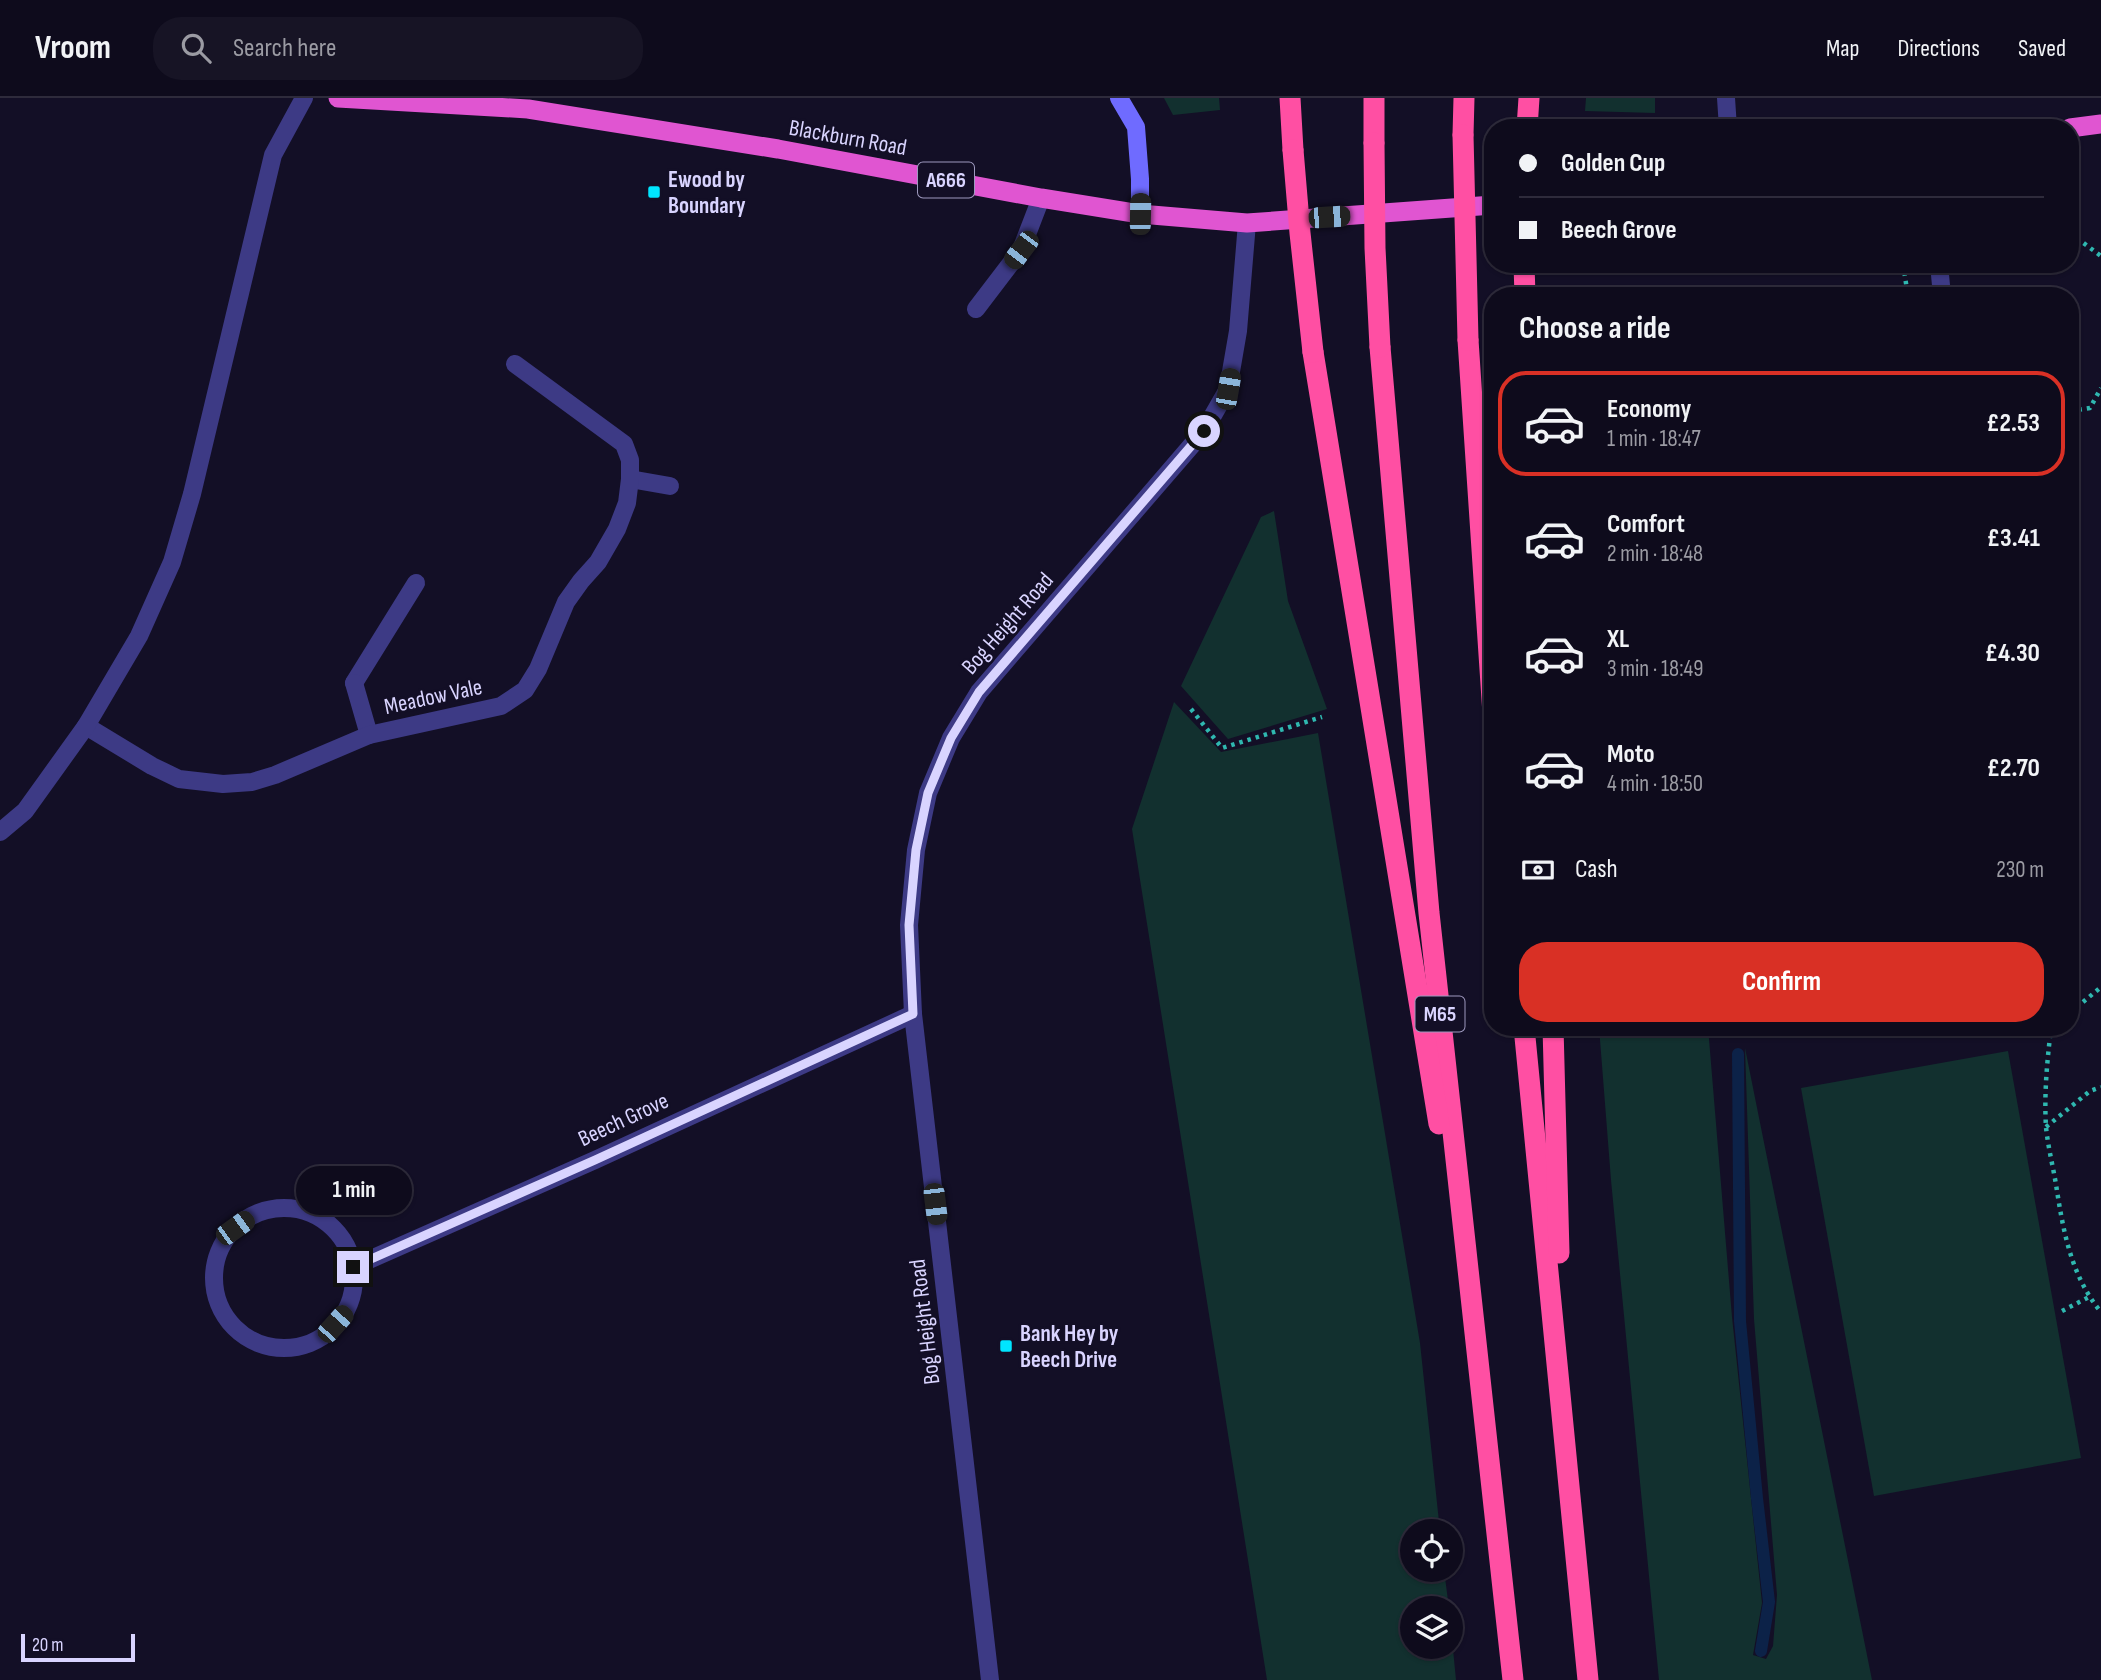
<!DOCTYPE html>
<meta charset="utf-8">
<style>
:root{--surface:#0e0b1c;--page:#171425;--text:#f1f3f6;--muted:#9b9ba3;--line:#2e2b3b;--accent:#d93025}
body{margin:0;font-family:"Sofia Sans Condensed",sans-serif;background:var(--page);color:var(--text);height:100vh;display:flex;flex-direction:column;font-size:26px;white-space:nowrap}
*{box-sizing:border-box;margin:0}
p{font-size:23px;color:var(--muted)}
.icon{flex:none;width:38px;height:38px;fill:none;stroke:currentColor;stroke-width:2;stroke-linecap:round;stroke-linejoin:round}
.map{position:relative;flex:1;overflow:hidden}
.panel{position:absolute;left:1484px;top:189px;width:595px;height:749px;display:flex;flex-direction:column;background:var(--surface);border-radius:28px;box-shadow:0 2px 5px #0004,0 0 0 2px var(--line)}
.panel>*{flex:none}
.top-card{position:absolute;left:1484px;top:21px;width:595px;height:154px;border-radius:28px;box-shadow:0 2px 5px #0004,0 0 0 2px var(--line);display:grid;align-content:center;height:154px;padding:0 35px;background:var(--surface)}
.controls{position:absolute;left:1400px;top:1421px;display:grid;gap:14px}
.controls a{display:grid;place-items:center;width:63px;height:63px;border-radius:50%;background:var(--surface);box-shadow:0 2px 5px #0004,0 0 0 2px var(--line);font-size:35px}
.scale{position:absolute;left:21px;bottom:18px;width:114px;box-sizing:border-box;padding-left:7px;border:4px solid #d9d4ff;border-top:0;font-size:19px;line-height:24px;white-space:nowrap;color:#d9d4ff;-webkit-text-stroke:5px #130f26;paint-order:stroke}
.end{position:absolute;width:32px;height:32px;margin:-16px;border:9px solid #d9d4ff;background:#111;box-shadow:0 0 0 4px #111}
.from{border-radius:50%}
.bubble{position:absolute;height:49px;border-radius:24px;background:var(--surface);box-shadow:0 2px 5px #0004,0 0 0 2px var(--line);font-size:23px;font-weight:700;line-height:49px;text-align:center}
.car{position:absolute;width:21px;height:42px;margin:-21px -10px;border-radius:9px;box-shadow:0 0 5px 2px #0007;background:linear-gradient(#222 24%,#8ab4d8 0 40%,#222 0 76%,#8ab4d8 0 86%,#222 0)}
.top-card b{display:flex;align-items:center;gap:24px;height:66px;font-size:26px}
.top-card b+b{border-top:2px solid var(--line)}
.top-card i{width:18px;height:18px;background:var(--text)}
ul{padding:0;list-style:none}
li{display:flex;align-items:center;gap:21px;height:105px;margin:0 14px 10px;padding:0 21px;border:4px solid transparent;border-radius:28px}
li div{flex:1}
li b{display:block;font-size:26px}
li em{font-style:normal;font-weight:700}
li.active{border-color:var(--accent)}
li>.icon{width:63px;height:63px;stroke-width:1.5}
h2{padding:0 35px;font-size:32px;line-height:84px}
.pay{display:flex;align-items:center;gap:18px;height:77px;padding:0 35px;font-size:26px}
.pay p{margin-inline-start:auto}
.button{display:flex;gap:14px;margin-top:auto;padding:14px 35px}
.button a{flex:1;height:80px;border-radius:28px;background:var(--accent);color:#fff;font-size:28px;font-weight:700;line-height:80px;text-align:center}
header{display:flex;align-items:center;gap:42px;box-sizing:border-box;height:98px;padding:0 35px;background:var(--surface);border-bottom:2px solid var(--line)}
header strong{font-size:33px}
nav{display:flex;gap:38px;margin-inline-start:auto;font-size:24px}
.search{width:490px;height:63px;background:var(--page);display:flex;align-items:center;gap:18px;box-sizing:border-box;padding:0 24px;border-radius:28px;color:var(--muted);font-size:26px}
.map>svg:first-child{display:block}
.green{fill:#12302f}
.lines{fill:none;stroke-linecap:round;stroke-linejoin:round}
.stream{stroke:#0c2248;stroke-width:12}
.path{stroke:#2fb8b0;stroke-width:4.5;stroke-dasharray:3.5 5;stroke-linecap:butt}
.service{stroke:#3d3a85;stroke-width:18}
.minor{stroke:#3d3a85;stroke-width:18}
.tertiary{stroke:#3d3a85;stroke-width:18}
.secondary{stroke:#6f6bff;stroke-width:18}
.trunk{stroke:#e055d1;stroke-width:19}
.motorway{stroke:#ff4fa3;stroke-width:21}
.motorway-bridge{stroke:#ff4fa3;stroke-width:21}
.route{stroke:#d9d4ff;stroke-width:9}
.poi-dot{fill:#00e5ff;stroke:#130f26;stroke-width:2.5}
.labels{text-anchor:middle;stroke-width:5;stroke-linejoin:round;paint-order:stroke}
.shield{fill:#130f26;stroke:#9e99be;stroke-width:2}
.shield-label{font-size:21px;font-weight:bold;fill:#d9d4ff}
.street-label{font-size:23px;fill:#d9d4ff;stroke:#130f26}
.poi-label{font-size:23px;font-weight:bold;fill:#d9d4ff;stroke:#130f26;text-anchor:start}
</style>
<header>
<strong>Vroom</strong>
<div class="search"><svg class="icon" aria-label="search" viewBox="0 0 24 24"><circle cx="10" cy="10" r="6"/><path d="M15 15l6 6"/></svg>Search here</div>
<nav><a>Map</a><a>Directions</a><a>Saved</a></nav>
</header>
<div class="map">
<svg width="2101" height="1582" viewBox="0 0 2101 1582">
<rect width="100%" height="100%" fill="#130f26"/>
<g class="green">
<polygon points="1164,0 1219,0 1220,12 1173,17"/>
<polygon points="1586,0 1655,0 1655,15 1585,13"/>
<polygon points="1274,413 1288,503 1327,611 1228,641 1181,588 1261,419"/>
<polygon points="1174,604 1221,654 1318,635 1420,1245 1440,1433 1412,1433 1412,1472 1444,1472 1449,1510 1412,1510 1412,1549 1451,1549 1451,1531 1456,1582 1267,1582 1132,731"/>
<polygon points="1599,929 1708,929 1732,1219 1762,1505 1753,1557 1766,1561 1773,1548 1777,1497 1754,1221 1745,950 1872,1582 1659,1582 1611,1082"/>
<polygon points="2008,953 2081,1360 1874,1398 1801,990"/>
</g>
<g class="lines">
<polyline class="stream" points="1738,956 1740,1223 1757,1400 1769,1504 1761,1553"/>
<g class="path">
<polyline points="2070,135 2101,158"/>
<polyline points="1903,166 1908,198"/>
<polyline points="2070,313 2090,310 2101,290"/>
<polyline points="1191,611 1222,650 1322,619"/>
<polyline points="2070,915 2101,889"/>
<path d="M2053 929 2051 931C2047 963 2044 997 2046 1029 2048 1050 2054 1072 2057 1093 2064 1137 2072 1179 2101 1214"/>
<polyline points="2046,1029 2090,993 2101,989"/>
<polyline points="2062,1213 2089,1199"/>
</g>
<g class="service">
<polyline points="1726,0 1728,30"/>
<polyline points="1939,166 1942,198"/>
<polyline points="976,211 1021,152 1041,100"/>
<polyline points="354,585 416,485"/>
</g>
<g class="minor">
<polyline points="630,381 670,388"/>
<polyline points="354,585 369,637"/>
<polyline points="86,628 152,668 179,681 223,686 252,684 275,677 369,637 501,608 525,592 538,571 566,504 581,483 598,464 617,431 627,405 630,381 630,362 624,346 515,266"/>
<polyline points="0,734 25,713 86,628 139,538 172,464 192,396 273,57 304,0"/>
<circle cx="284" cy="1180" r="70"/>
<polyline points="353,1169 595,1062 913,916"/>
</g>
<polyline class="tertiary" points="990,1582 913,916 909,827 916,752 928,695 951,640 979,594 1204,333 1228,291 1238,233 1247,125"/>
<polyline class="secondary" points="1119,0 1136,29 1140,81 1140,116"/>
<g class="trunk">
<polyline points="338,0 528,11 778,51 1041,100 1140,116 1247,125 1493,107"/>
<polyline points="2070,30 2101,26"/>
</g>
<g class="motorway">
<polyline points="1290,0 1293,52"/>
<polyline points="1374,0 1374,45"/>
<polyline points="1527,30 1529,0"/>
<polyline points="1463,37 1464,0"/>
<polyline points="1524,166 1525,198"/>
<polyline points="1468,242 1493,616"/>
<polyline points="1380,249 1429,815 1513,1582"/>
<polyline points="1313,254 1439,1026"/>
<polyline points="1524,929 1588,1582"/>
<polyline points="1553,929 1559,1155"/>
</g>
<g class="motorway-bridge">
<polyline points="1463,37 1468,242"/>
<polyline points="1374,45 1375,150 1380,249"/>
<polyline points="1293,52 1300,135 1313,254"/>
</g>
</g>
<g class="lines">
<polyline class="route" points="353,1169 595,1062 913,916 909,827 916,752 928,695 951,640 979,594 1204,333"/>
</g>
<g class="poi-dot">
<rect x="647" y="87" width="14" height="14" rx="3.5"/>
<rect x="999" y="1241" width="14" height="14" rx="3.5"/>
</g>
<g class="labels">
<g class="shield">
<rect x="918" y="64.5" width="56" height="35" rx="5"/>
<rect x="1415.5" y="898.5" width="49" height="35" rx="5"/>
</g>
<g class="shield-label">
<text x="946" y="89">A666</text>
<text x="1440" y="923">M65</text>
</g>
<g class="street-label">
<text transform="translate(848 39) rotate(10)" y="8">Blackburn Road</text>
<text transform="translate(1007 525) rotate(-49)" y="8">Bog Height Road</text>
<text transform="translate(433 598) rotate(-12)" y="8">Meadow Vale</text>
<text transform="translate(623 1021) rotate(-25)" y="8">Beech Grove</text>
<text transform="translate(924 1224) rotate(-97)" y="8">Bog Height Road</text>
</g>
<g class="poi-label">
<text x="668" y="89">Ewood by<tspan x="668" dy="26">Boundary</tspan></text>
<text x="1020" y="1243">Bank Hey by<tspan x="1020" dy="26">Beech Drive</tspan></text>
</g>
</g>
</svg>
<div class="controls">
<a><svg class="icon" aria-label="locate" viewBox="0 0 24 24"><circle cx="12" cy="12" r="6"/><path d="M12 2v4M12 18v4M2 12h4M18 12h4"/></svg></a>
<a><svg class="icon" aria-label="layers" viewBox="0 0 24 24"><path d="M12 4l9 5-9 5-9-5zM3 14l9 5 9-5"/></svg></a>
</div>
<div class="scale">20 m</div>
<i class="end from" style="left:1204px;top:333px"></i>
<i class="end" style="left:353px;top:1169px"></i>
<div class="bubble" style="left:296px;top:1068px;width:116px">1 min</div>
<i class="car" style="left:1140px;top:116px;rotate:1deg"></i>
<i class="car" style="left:1329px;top:119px;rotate:86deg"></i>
<i class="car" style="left:1021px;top:152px;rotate:217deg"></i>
<i class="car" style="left:1228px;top:291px;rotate:10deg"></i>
<i class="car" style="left:935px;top:1106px;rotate:173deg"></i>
<i class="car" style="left:235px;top:1130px;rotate:54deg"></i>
<i class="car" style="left:335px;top:1226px;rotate:42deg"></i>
<div class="top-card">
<b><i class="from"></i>Golden Cup</b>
<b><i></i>Beech Grove</b>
</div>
<section class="panel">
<h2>Choose a ride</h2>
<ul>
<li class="active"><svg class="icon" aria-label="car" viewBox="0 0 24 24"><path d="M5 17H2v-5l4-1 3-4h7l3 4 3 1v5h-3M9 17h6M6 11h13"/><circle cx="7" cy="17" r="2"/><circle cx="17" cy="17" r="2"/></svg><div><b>Economy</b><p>1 min · 18:47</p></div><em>£2.53</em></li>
<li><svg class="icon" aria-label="car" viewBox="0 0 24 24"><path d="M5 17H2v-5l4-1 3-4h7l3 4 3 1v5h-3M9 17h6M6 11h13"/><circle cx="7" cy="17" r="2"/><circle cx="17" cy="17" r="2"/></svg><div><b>Comfort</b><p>2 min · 18:48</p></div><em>£3.41</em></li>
<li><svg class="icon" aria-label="car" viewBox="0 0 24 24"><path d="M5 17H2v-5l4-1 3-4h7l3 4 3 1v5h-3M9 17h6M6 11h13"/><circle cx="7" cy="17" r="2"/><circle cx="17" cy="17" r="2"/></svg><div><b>XL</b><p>3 min · 18:49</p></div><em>£4.30</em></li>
<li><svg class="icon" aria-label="car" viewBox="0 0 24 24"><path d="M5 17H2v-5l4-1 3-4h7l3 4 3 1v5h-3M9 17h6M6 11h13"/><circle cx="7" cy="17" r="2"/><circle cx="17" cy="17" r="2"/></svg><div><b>Moto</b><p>4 min · 18:50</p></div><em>£2.70</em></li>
</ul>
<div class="pay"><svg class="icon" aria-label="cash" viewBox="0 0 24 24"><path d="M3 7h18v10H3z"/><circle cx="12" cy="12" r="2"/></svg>Cash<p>230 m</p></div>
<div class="button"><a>Confirm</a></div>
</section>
</div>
